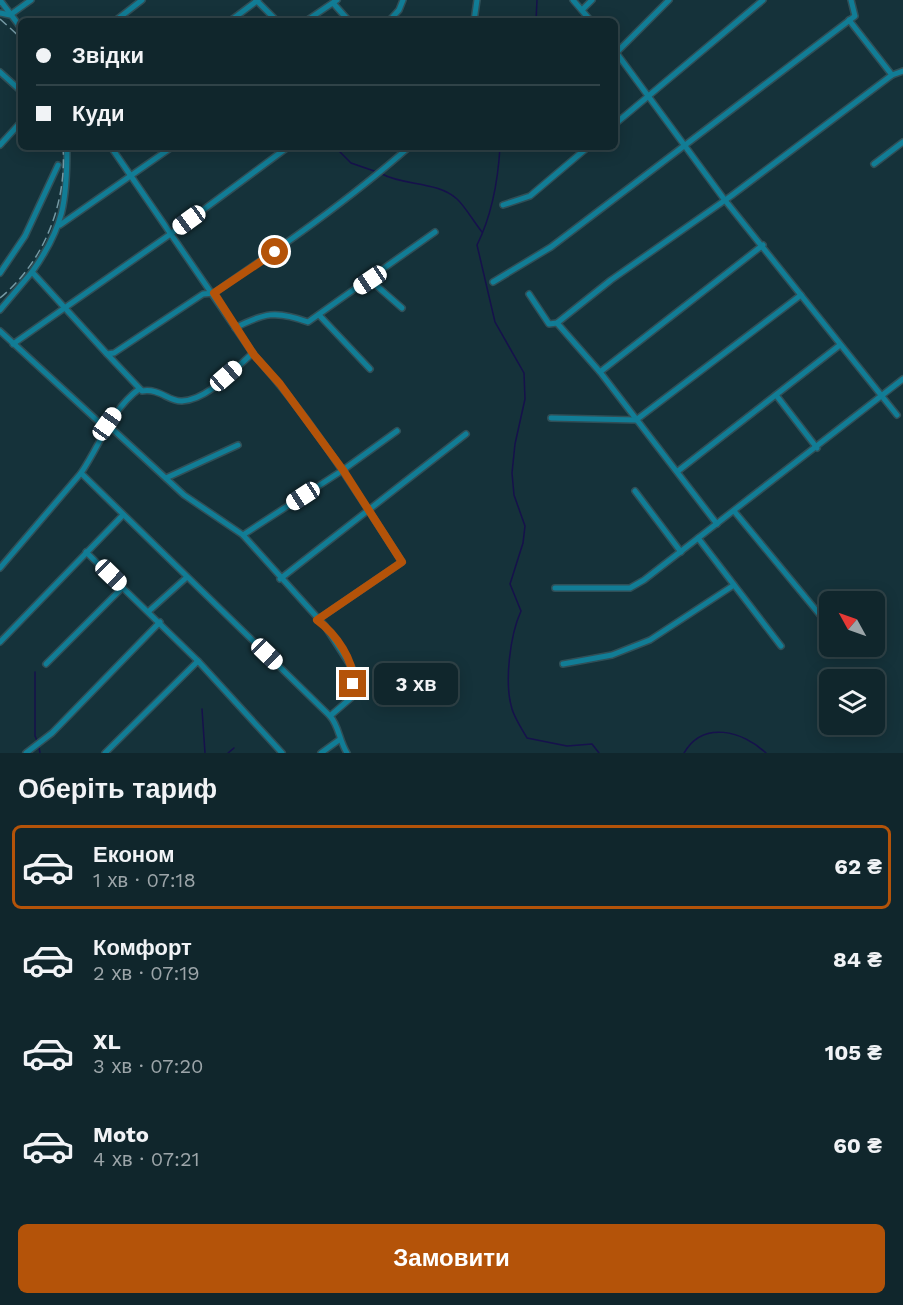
<!DOCTYPE html>
<html lang="uk">
<meta charset="utf-8">
<style>
:root{--surface:#10262c;--page:#1e3238;--text:#f1f3f6;--muted:#9ca5a9;--line:#304348;--accent:#b45309}
body{margin:0;font-family:"Work Sans",sans-serif;background:var(--page);color:var(--text);height:100vh;display:flex;flex-direction:column;font-size:22px;white-space:nowrap}
*{box-sizing:border-box;margin:0}
p{font-size:20px;color:var(--muted)}
.icon{flex:none;width:33px;height:33px;fill:none;stroke:currentColor;stroke-width:2;stroke-linecap:round;stroke-linejoin:round}
.map{position:relative;height:753px;overflow:hidden}
.details{display:flex;flex-direction:column;background:var(--surface);flex:1}
.details>*{flex:none}
.hud{position:absolute;left:18px;top:18px;width:600px;height:132px;border-radius:9px;box-shadow:0 3px 15px #0003,0 0 0 2px var(--line);display:grid;align-content:center;height:132px;padding:0 18px;background:var(--surface)}
.needle{width:39px;rotate:310deg}
.tools{position:absolute;left:819px;top:591px;display:grid;gap:12px}
.tools a{display:grid;place-items:center;width:66px;height:66px;border-radius:9px;background:var(--surface);box-shadow:0 3px 15px #0003,0 0 0 2px var(--line);font-size:30px}
.end{position:absolute;width:27px;height:27px;margin:-14px;border:8px solid #b45309;background:#fff;box-shadow:0 0 0 3px #fff}
.from{border-radius:50%}
.bubble{position:absolute;height:42px;border-radius:9px;background:var(--surface);box-shadow:0 3px 15px #0003,0 0 0 2px var(--line);font-size:20px;font-weight:700;line-height:42px;text-align:center}
.car{position:absolute;width:18px;height:36px;margin:-18px -9px;border-radius:8px;box-shadow:0 0 4px 2px #0007;background:linear-gradient(#fff 24%,#345 0 40%,#fff 0 76%,#345 0 86%,#fff 0)}
.hud b{display:flex;align-items:center;gap:21px;height:57px;font-size:22px}
.hud b+b{border-top:2px solid var(--line)}
.hud i{width:15px;height:15px;background:var(--text)}
ul{padding:0;list-style:none}
li{display:flex;align-items:center;gap:18px;height:84px;margin:0 12px 9px;padding:0 6px;border:3px solid transparent;border-radius:9px}
li div{flex:1}
li b{display:block;font-size:22px}
li em{font-style:normal;font-weight:700}
li.current{border-color:var(--accent)}
li>.icon{width:54px;height:54px;stroke-width:1.5}
h2{padding:0 18px;font-size:27px;line-height:72px}
.action{display:flex;gap:12px;margin-top:auto;padding:12px 18px}
.action a{flex:1;height:69px;border-radius:9px;background:var(--accent);color:#fff;font-size:24px;font-weight:700;line-height:69px;text-align:center}
.map>svg:first-child{display:block}
.lines{fill:none;stroke-linecap:round;stroke-linejoin:round}
.stream{stroke:#16114c;stroke-width:1.5}
.minor-casing{stroke:#304f57;stroke-width:8}
.minor{stroke:#117d96;stroke-width:5}
.rail{stroke:#7599a4;stroke-width:1.5;stroke-dasharray:9 4.5;stroke-linecap:butt}
.route{stroke:#b45309;stroke-width:8}
</style>
<div class="map">
<svg width="903" height="753" viewBox="0 0 903 753">
<rect width="100%" height="100%" fill="#15323a"/>
<g class="lines">
<g class="stream">
<polyline points="536,21 537,0"/>
<polyline points="335,147 351,163 377,172"/>
<path d="M500 147C498 181 492 215 477 245L495 322 524 373 525 399 515 444 512 473 514 495 525 526 523 543 510 584 521 611C510 635 504 683 512 709 515 719 522 729 527 738L567 746 592 744 599 753"/>
<path d="M382 174C404 186 437 181 457 199 464 205 474 222 482 232"/>
<polyline points="35,672 35,736 38,743"/>
<polyline points="202,709 205,753"/>
<polyline points="39,747 40,753"/>
<polyline points="228,753 234,748"/>
<path d="M684 753C703 720 743 731 766 753"/>
</g>
<g class="minor-casing">
<g id="minor">
<polyline points="0,0 21,28"/>
<polyline points="256,0 277,21"/>
<polyline points="573,0 591,21"/>
<polyline points="333,3 349,21"/>
<polyline points="582,10 592,0"/>
<polyline points="0,13 10,15 31,0"/>
<polyline points="849,20 892,75"/>
<polyline points="115,21 142,0"/>
<polyline points="230,21 258,0"/>
<polyline points="306,21 337,0"/>
<polyline points="389,21 399,10 403,0"/>
<polyline points="474,21 477,0"/>
<polyline points="615,51 724,199 897,415"/>
<polyline points="615,54 669,0"/>
<polyline points="0,72 21,91"/>
<polyline points="615,124 763,0"/>
<polyline points="0,145 21,122"/>
<path d="M67 147C67 201 64 227 32 272L107 354 114 353 203 294 214 293C281 247 348 201 409 147"/>
<path d="M111 147 254 355C311 418 356 491 402 562L317 620"/>
<polyline points="874,164 903,142"/>
<polyline points="503,205 530,196 588,147"/>
<polyline points="60,225 172,147"/>
<polyline points="0,273 25,236 58,165"/>
<polyline points="370,280 402,308"/>
<polyline points="493,282 551,247 855,16 851,0"/>
<polyline points="529,294 549,324 557,323 611,280 731,196 892,75 903,71"/>
<polyline points="0,310 32,272"/>
<polyline points="319,315 370,369"/>
<polyline points="557,323 600,372 717,524"/>
<path d="M235 328C264 313 276 310 308 322L435 232"/>
<path d="M0 331 101 424H107L184 495 243 535 325 626 354 671 351 698 330 716 81 473C101 444 110 411 139 389"/>
<polyline points="13,344 172,233 288,147"/>
<path d="M107 354 142 391C160 388 169 402 182 401 208 400 234 369 253 353"/>
<polyline points="600,372 763,245"/>
<polyline points="776,395 817,448"/>
<polyline points="551,418 636,420 801,295"/>
<polyline points="678,471 840,345"/>
<polyline points="166,478 238,445"/>
<polyline points="635,491 681,552"/>
<polyline points="734,511 825,621"/>
<polyline points="243,535 343,470 397,431"/>
<polyline points="698,538 781,646"/>
<polyline points="86,552 198,661 282,753"/>
<polyline points="0,568 81,473"/>
<polyline points="280,579 466,434"/>
<polyline points="555,588 630,588 644,580 903,379"/>
<polyline points="149,611 187,577"/>
<polyline points="0,642 122,516"/>
<polyline points="46,664 123,587"/>
<polyline points="563,664 612,655 650,640 734,585"/>
<path d="M330 716C339 726 339 740 347 753"/>
<polyline points="26,753 52,733 160,622"/>
<polyline points="105,753 198,661"/>
<polyline points="321,753 339,740"/>
</g>
</g>
<use href="#minor" class="minor"/>
<g class="rail">
<polyline points="0,19 21,38"/>
<path d="M0 298C44 262 67 203 63 147"/>
</g>
</g>
<g class="lines">
<path class="route" d="M275 252 214 293 254 355 280 384 343 470 402 562 317 620C336 634 355 661 353 684"/>
</g>
</svg>
<div class="tools">
<a><svg class="needle" viewBox="-14 -14 28 28"><path d="M0-13l5 13h-10z" fill="#e53935"/><path d="M0 13l5-13h-10z" fill="#9ca5a9"/></svg></a>
<a><svg class="icon" aria-label="layers" viewBox="0 0 24 24"><path d="M12 4l9 5-9 5-9-5zM3 14l9 5 9-5"/></svg></a>
</div>
<i class="end from" style="left:275px;top:252px"></i>
<i class="end" style="left:353px;top:684px"></i>
<div class="bubble" style="left:374px;top:663px;width:84px">3 хв</div>
<i class="car" style="left:189px;top:220px;rotate:234deg"></i>
<i class="car" style="left:370px;top:280px;rotate:236deg"></i>
<i class="car" style="left:226px;top:376px;rotate:49deg"></i>
<i class="car" style="left:107px;top:424px;rotate:35deg"></i>
<i class="car" style="left:303px;top:496px;rotate:237deg"></i>
<i class="car" style="left:111px;top:575px;rotate:134deg"></i>
<i class="car" style="left:267px;top:654px;rotate:134deg"></i>
<div class="hud">
<b><i class="from"></i>Звідки</b>
<b><i></i>Куди</b>
</div>
</div>
<section class="details">
<h2>Оберіть тариф</h2>
<ul>
<li class="current"><svg class="icon" aria-label="car" viewBox="0 0 24 24"><path d="M5 17H2v-5l4-1 3-4h7l3 4 3 1v5h-3M9 17h6M6 11h13"/><circle cx="7" cy="17" r="2"/><circle cx="17" cy="17" r="2"/></svg><div><b>Економ</b><p>1 хв · 07:18</p></div><em>62 ₴</em></li>
<li><svg class="icon" aria-label="car" viewBox="0 0 24 24"><path d="M5 17H2v-5l4-1 3-4h7l3 4 3 1v5h-3M9 17h6M6 11h13"/><circle cx="7" cy="17" r="2"/><circle cx="17" cy="17" r="2"/></svg><div><b>Комфорт</b><p>2 хв · 07:19</p></div><em>84 ₴</em></li>
<li><svg class="icon" aria-label="car" viewBox="0 0 24 24"><path d="M5 17H2v-5l4-1 3-4h7l3 4 3 1v5h-3M9 17h6M6 11h13"/><circle cx="7" cy="17" r="2"/><circle cx="17" cy="17" r="2"/></svg><div><b>XL</b><p>3 хв · 07:20</p></div><em>105 ₴</em></li>
<li><svg class="icon" aria-label="car" viewBox="0 0 24 24"><path d="M5 17H2v-5l4-1 3-4h7l3 4 3 1v5h-3M9 17h6M6 11h13"/><circle cx="7" cy="17" r="2"/><circle cx="17" cy="17" r="2"/></svg><div><b>Moto</b><p>4 хв · 07:21</p></div><em>60 ₴</em></li>
</ul>
<div class="action"><a>Замовити</a></div>
</section>
